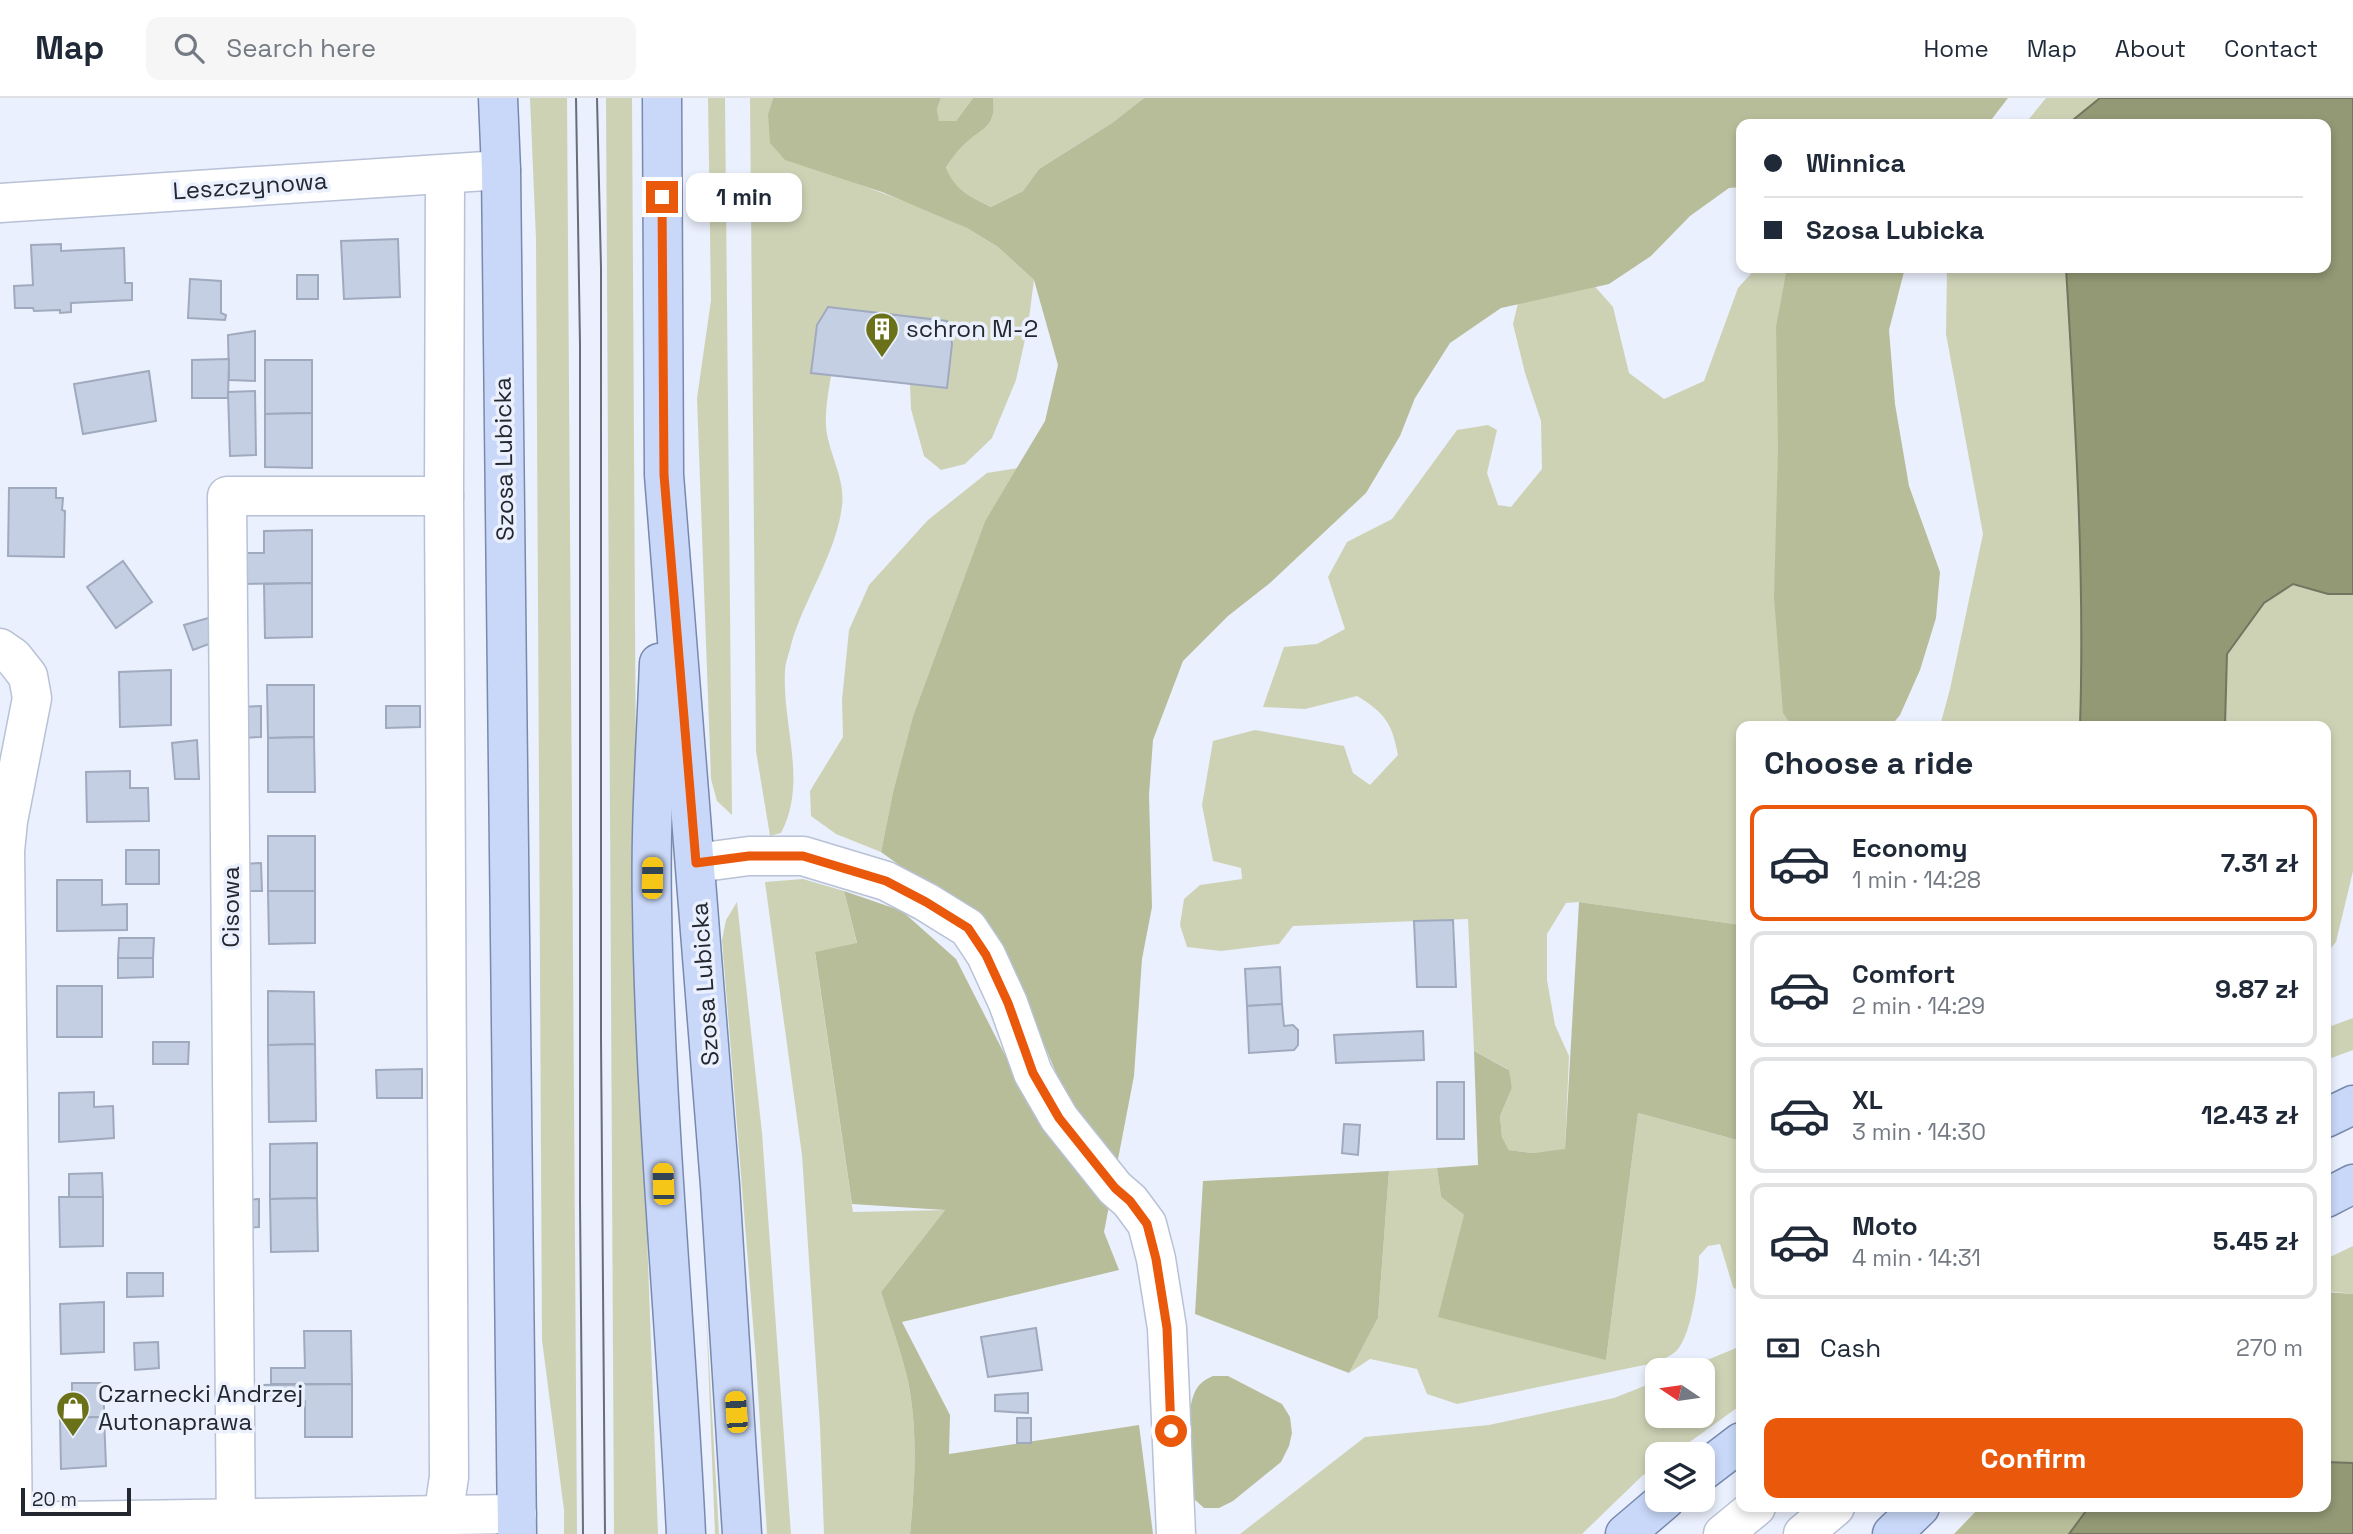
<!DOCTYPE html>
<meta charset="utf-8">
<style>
:root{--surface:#fff;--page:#f6f6f7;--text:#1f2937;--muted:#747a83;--line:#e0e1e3;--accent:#ea580c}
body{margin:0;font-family:"Space Grotesk",sans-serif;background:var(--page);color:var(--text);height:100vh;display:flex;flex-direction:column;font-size:26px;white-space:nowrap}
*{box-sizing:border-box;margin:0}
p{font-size:23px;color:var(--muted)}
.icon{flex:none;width:38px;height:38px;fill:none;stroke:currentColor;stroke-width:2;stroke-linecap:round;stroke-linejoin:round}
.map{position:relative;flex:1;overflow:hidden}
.side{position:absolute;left:1736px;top:623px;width:595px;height:791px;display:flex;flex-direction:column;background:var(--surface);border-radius:14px;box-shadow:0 4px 10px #0003}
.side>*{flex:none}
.guide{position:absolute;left:1736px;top:21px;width:595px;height:154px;border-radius:14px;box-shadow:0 4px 10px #0003;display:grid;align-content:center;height:154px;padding:0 28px;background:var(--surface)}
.needle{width:46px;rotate:283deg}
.controls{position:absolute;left:1645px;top:1260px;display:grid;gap:14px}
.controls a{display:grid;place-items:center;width:70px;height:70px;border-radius:14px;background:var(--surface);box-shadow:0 4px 10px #0003;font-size:35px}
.scale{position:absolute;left:21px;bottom:18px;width:110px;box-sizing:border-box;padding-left:7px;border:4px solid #23272f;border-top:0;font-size:19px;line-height:24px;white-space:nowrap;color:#23272f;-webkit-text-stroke:5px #eaf0fd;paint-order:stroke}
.end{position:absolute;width:32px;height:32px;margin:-16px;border:9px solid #ea580c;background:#fff;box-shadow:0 0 0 4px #fff}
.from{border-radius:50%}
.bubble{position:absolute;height:49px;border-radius:14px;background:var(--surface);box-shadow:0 4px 10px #0003;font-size:23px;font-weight:600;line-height:49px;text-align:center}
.car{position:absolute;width:21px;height:42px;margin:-21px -10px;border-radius:9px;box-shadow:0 0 5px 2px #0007;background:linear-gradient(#f5c518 24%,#345 0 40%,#f5c518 0 76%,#345 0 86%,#f5c518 0)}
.guide b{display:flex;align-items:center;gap:24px;height:66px;font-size:26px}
.guide b+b{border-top:2px solid var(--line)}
.guide i{width:18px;height:18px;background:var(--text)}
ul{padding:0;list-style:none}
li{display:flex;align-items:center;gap:21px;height:116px;margin:0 14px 10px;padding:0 14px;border:4px solid var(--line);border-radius:14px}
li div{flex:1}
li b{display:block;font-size:26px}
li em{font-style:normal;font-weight:600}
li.active{border-color:var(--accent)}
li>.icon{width:63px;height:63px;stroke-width:1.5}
h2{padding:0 28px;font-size:32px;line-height:84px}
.pay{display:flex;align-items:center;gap:18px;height:77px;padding:0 28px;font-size:26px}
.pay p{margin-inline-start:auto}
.cta{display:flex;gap:14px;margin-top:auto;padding:14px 28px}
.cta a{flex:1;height:80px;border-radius:14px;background:var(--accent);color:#fff;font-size:28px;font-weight:600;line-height:80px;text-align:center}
header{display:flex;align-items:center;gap:42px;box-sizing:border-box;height:98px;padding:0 35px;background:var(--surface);border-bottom:2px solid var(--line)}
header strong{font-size:33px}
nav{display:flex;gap:38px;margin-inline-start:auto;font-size:24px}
.search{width:490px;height:63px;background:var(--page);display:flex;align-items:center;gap:18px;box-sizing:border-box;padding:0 24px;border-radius:14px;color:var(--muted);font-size:26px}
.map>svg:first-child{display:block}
.green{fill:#ced2b5}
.forest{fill:#b8bd99}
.water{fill:#939875;stroke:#717660;stroke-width:2}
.building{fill:#c5cfe3;stroke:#a0aabe;stroke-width:2}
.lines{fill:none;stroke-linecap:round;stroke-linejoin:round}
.minor-casing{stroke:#b8c1d6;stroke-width:41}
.major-casing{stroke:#7889ae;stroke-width:41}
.minor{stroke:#fff;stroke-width:38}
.major{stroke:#c9d8f8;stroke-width:38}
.tram{stroke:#686d76;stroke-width:2}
.route{stroke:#ea580c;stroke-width:9}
.labels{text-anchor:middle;stroke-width:7;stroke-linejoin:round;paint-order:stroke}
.street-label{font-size:24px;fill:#23272f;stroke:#eaf0fd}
.poi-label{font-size:24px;fill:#23272f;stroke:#eaf0fd;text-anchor:start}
</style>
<header>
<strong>Map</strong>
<div class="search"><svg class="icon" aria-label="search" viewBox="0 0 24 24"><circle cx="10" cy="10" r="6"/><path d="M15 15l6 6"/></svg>Search here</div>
<nav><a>Home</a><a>Map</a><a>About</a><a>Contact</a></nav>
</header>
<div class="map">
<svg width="2353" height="1436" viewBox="0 0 2353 1436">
<rect width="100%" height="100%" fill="#eaf0fd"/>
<g class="green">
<polygon points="530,0 567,0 577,1436 564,1436 564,1412 542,1242 536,141"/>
<polygon points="606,0 632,0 637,865 658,1436 614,1436"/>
<polygon points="708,0 725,0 732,717 717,703 711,681 697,300 711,202"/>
<path d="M750 0H773L768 16 840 79 938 116 967 130 998 149 1034 182 1028 228 1016 282 992 340 965 366 941 372 924 358 911 311 910 286 947 290 952 246 947 223 829 209 817 227 811 275 831 278C828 297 823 322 828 341 833 363 845 384 842 408 836 457 804 500 791 547 789 556 785 565 785 573 782 627 808 684 781 735L770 738 756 653Z"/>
<polygon points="941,0 973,0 956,23 939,24 937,11"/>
<path d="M993 0H1144L1112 25 1039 71 1023 93 991 109C969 98 956 93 946 71 951 60 958 52 967 44 984 29 997 27 993 0Z"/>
<polygon points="2046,0 2353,0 2353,773 2336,844 2326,856 2326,628 1940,628 1950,591 1983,436 1946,236 1947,170 2326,170 2326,26 2025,26"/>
<path d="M1756 170H1885L1851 628H1741V827L1579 804 1566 805 1547 836V882L1555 927 1569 958 1565 1052 1533 1055 1509 1052 1502 1039 1500 1018 1512 990 1508 971 1474 953 1468 821 1293 828 1279 846 1221 853 1187 849 1180 827 1184 801 1200 787 1242 781 1241 770 1213 763 1202 707 1213 643 1255 632 1344 648 1353 675 1370 687 1398 657C1392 625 1385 615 1357 598L1305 611 1263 609 1284 549 1317 546 1345 531 1328 479 1347 444 1392 421 1457 332 1488 327 1497 332 1487 375 1498 407 1511 409 1542 371 1541 323 1525 275 1513 226 1522 188 1584 176 1613 209 1629 275 1664 301 1704 283 1738 190Z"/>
<polygon points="1018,370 985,423 913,618 893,694 881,754 836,736 811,718 810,693 843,639 842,602 849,532 869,487 928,422 987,375"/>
<path d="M803 781 844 793 857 846 815 855 853 1114 945 1112 881 1194C890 1223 901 1253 908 1283 918 1334 915 1385 910 1436H824L820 1328 802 1057 765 784Z"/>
<polygon points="737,804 762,1035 791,1436 767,1436 756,1263 722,842 726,822"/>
<polygon points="2353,920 2353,952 2326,962 2326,930"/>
<path d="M1638 1015 1741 1043V1195L1733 1189 1720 1146 1708 1148 1699 1158C1699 1181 1692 1234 1678 1251 1673 1258 1661 1261 1654 1265L1457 1306 1427 1296 1417 1271 1370 1261 1349 1275 1378 1220 1389 1073 1437 1070 1441 1099 1464 1117 1606 1262Z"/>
<polygon points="2353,1148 2353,1196 2326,1193 2326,1161"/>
<polygon points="706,1211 719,1436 715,1436"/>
<polygon points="1741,1248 1741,1307 1673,1356 1657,1356 1657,1368 1642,1378 1582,1436 1240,1436 1365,1339 1489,1327 1614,1300 1657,1283 1657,1318 1703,1318 1703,1272 1683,1272"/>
</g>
<g class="forest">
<path d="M773 0H941L937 11 939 23H956L973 0H993C997 27 984 29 967 44 958 52 952 60 946 70 956 93 969 98 991 109L1023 93 1039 71 1112 25 1144 0H2008L1988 26H1741V89L1729 90 1690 118 1651 158 1609 186 1501 210 1450 245 1415 300 1400 338 1366 395 1270 485 1228 518 1183 563 1153 642 1149 697 1152 809 1142 861 1134 978 1104 1134 1119 1172 902 1224 950 1317 949 1356 1139 1327 1153 1436H910C915 1385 918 1334 908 1283 901 1253 890 1223 881 1194L945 1112 852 1106 815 854 857 845 844 793 902 813 956 861 1034 1014 1108 1057 1063 991 998 838 881 754 893 694 913 618 985 423 1045 323 1058 267 1034 182 998 149 967 130 882 94 785 62 770 45 768 16Z"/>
<polygon points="1787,170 1905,170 1889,232 1895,306 1909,388 1940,474 1936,520 1920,572 1900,617 1891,628 1792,628 1783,615 1774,499 1778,351 1776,229"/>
<polygon points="1579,804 1741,827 1741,1043 1638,1015 1606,1262 1438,1219 1464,1117 1441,1099 1437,1070 1478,1067 1474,953 1509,972 1512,990 1500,1018 1502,1039 1509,1052 1533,1055 1565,1051"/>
<polygon points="1389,1073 1378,1220 1349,1275 1195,1216 1203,1083"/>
<polygon points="2326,1194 2353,1196 2353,1365 2326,1364"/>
<path d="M1213 1278H1228L1282 1306 1290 1319 1292 1335 1289 1348 1281 1364 1233 1403 1219 1410H1204L1194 1401C1192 1375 1184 1319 1194 1296 1198 1286 1204 1282 1213 1278Z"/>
<polygon points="1980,1409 2089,1409 2069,1436 1954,1436"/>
</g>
<g class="water">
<path d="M2100 0H2353V496H2328L2293 486 2264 505 2227 556 2225 628H2080C2085 475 2075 322 2066 170H2326V26H2068Z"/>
<polygon points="2326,1364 2353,1365 2353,1436 2069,1436 2089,1409 2326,1409"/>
</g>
<g class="building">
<polygon points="398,141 400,199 344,201 341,143"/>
<polygon points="61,146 61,153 124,150 125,185 132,185 132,202 71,205 71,214 60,215 60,212 34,213 33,210 15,210 14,188 33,187 31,147"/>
<rect x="297" y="177" width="21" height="24"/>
<polygon points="190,181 221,183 221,215 226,217 225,222 188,220"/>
<polygon points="828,209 947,223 952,246 947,290 811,275 817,227"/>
<polygon points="255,233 255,283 229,282 228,237"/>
<polygon points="229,261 228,300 192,300 192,262"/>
<polygon points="265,262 312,262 312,315 265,316"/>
<polygon points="149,273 156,323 83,336 74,286"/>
<polygon points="255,293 256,357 230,358 228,294"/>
<polygon points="312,315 312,370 265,369 265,316"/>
<polygon points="9,390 56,390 56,400 63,400 62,412 65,413 64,459 8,458"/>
<polygon points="312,432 312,485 238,486 237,455 264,455 264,433"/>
<polygon points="123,463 152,504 116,530 87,489"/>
<polygon points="312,485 312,539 265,540 264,486"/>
<polygon points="222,516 222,541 193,552 184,527"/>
<polygon points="171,572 171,627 120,629 119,574"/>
<polygon points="267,587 314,587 314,639 268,640"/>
<polygon points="261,608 261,639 239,640 239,609"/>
<polygon points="386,608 420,608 420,629 386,630"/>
<polygon points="314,639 315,694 268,694 268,640"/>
<polygon points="197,642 199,681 175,681 172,645"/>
<polygon points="130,673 130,690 148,690 149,723 87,724 86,674"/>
<rect x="268" y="738" width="47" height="55"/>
<rect x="126" y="752" width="33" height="34"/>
<polygon points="261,765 262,793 240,793 240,766"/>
<polygon points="57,782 102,782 102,807 127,806 127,832 57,833"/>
<polygon points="268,793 315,793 315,845 269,846"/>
<polygon points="1453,822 1456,889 1417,889 1414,823"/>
<polygon points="119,840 154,840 153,860 118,860"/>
<polygon points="118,860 153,860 153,879 118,880"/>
<polygon points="1280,869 1282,906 1247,908 1245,871"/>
<rect x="57" y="888" width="45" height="51"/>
<polygon points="268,893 314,894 315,946 268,947"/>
<polygon points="1282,906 1284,928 1293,927 1298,932 1298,947 1294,952 1249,955 1247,908"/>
<polygon points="1423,933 1424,962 1336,965 1334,937"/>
<polygon points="153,944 189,944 188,966 153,966"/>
<polygon points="315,946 316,1023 269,1024 268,947"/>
<polygon points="422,971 422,1000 377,1000 376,972"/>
<rect x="1437" y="984" width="27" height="57"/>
<polygon points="94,994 94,1009 113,1008 114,1040 59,1044 59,995"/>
<polygon points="1344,1026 1360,1027 1358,1057 1342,1055"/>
<polygon points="317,1045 317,1100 270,1101 270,1046"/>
<polygon points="102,1075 103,1099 69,1099 69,1076"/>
<polygon points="59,1099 103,1099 103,1148 60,1149"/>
<polygon points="317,1100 318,1153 271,1154 270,1101"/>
<polygon points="259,1101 259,1129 245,1130 245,1102"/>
<polygon points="127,1175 163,1175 163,1198 127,1199"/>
<polygon points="104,1204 104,1254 61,1256 60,1206"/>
<polygon points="1036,1230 1042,1272 988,1279 981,1239"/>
<polygon points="304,1233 351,1233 352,1286 271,1286 271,1270 305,1270"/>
<polygon points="158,1244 159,1270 135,1272 134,1245"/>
<polygon points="72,1285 104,1285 104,1319 72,1320"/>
<polygon points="352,1286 352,1339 305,1339 305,1303 244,1300 249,1287"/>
<polygon points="1028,1295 1028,1315 995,1313 995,1297"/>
<polygon points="104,1319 106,1368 61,1371 60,1320"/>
<rect x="1017" y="1320" width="14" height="25"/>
</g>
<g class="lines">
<g class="minor-casing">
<g id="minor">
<polyline points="0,105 501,72"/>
<polyline points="0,550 13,559 28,578 32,600 8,723 5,753 13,1436"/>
<polyline points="696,765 749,758 803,758 886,783 926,804 968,830 986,857 1008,905 1033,975 1059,1020 1115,1090 1130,1103 1147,1126 1156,1161 1167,1230 1176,1436"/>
<polyline points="443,1419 449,1379 444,398 445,76"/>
<polyline points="0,1424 517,1416"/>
<polyline points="236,1436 227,398 444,398"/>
<polyline points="1723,1436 1756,1409"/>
<polyline points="1803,1436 1835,1409"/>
</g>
</g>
<g class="major-casing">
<g id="major">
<polyline points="498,0 501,72 517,1436"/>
<polyline points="662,0 664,377 720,1087 742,1436"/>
<path d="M659 565C656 646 650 727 652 808 655 1018 676 1227 686 1436"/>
<polyline points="2326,1020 2353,1007"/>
<polyline points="2326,1100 2353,1086"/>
<polyline points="1703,1373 1741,1344"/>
<polyline points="1625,1436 1665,1402"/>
<polyline points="1892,1436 1920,1409"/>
</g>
</g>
<use href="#minor" class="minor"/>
<use href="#major" class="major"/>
<g class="tram">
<polyline points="576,0 580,246 580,1104 583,1436"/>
<polyline points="597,0 601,170 601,941 605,1436"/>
</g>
</g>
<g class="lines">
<polyline class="route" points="662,99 664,377 696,765 749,758 803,758 886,783 926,804 968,830 986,857 1008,905 1033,975 1059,1020 1115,1090 1130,1103 1147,1126 1156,1161 1167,1230 1171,1333"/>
</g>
<defs>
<g id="building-pin" transform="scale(1.75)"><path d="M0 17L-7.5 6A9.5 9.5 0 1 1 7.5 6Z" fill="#6a7118" stroke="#eaf0fd"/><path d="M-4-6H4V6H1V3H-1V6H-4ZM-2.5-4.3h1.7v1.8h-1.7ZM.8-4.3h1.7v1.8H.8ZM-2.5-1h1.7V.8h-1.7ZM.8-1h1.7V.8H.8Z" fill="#fff"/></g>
<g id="shop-pin" transform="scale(1.75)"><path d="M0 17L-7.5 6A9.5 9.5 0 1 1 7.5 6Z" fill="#6a7118" stroke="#eaf0fd"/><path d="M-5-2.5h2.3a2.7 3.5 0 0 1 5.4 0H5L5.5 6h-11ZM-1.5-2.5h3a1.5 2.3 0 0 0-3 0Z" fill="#fff"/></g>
</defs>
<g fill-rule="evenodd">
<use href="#building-pin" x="882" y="231"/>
<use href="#shop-pin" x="73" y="1310"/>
</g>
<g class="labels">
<g class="street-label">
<text transform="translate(250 88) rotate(-4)" y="8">Leszczynowa</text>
<text transform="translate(504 361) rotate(-91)" y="8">Szosa Lubicka</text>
<text transform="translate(231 809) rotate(-90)" y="8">Cisowa</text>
<text transform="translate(705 886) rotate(-94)" y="8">Szosa Lubicka</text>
</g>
<g class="poi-label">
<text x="906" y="239">schron M-2</text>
<text x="98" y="1304">Czarnecki Andrzej<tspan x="98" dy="28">Autonaprawa</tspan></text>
</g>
</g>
</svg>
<div class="controls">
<a><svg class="needle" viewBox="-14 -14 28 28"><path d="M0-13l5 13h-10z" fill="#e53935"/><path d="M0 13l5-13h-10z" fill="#747a83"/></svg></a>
<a><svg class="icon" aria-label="layers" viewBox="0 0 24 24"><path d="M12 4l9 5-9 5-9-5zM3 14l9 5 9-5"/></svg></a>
</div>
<div class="scale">20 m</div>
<i class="end from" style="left:1171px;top:1333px"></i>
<i class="end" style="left:662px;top:99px"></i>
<div class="bubble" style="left:686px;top:75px;width:116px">1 min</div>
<i class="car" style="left:652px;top:780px;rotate:1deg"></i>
<i class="car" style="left:663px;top:1086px;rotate:358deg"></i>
<i class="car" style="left:736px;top:1314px;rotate:356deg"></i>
<div class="guide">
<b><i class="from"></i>Winnica</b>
<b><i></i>Szosa Lubicka</b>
</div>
<section class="side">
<h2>Choose a ride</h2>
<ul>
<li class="active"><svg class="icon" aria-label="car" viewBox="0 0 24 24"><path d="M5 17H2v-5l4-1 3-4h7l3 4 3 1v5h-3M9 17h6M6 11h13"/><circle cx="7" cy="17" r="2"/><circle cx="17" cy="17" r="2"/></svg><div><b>Economy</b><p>1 min · 14:28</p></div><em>7.31 zł</em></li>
<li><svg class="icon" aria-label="car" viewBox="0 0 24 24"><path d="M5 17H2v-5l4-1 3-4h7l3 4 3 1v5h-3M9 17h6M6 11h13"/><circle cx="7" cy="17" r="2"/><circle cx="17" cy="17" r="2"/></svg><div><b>Comfort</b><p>2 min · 14:29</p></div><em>9.87 zł</em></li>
<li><svg class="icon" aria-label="car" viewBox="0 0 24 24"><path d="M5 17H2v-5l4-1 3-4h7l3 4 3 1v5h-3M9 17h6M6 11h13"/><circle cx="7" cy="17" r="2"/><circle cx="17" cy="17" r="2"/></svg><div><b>XL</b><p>3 min · 14:30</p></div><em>12.43 zł</em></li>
<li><svg class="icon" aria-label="car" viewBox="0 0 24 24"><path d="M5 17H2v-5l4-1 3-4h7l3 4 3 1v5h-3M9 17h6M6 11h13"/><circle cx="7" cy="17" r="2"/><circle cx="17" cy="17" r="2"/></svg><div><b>Moto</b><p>4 min · 14:31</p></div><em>5.45 zł</em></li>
</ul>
<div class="pay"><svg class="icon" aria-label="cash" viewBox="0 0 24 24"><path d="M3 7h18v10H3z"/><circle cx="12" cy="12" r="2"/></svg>Cash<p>270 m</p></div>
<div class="cta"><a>Confirm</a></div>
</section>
</div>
